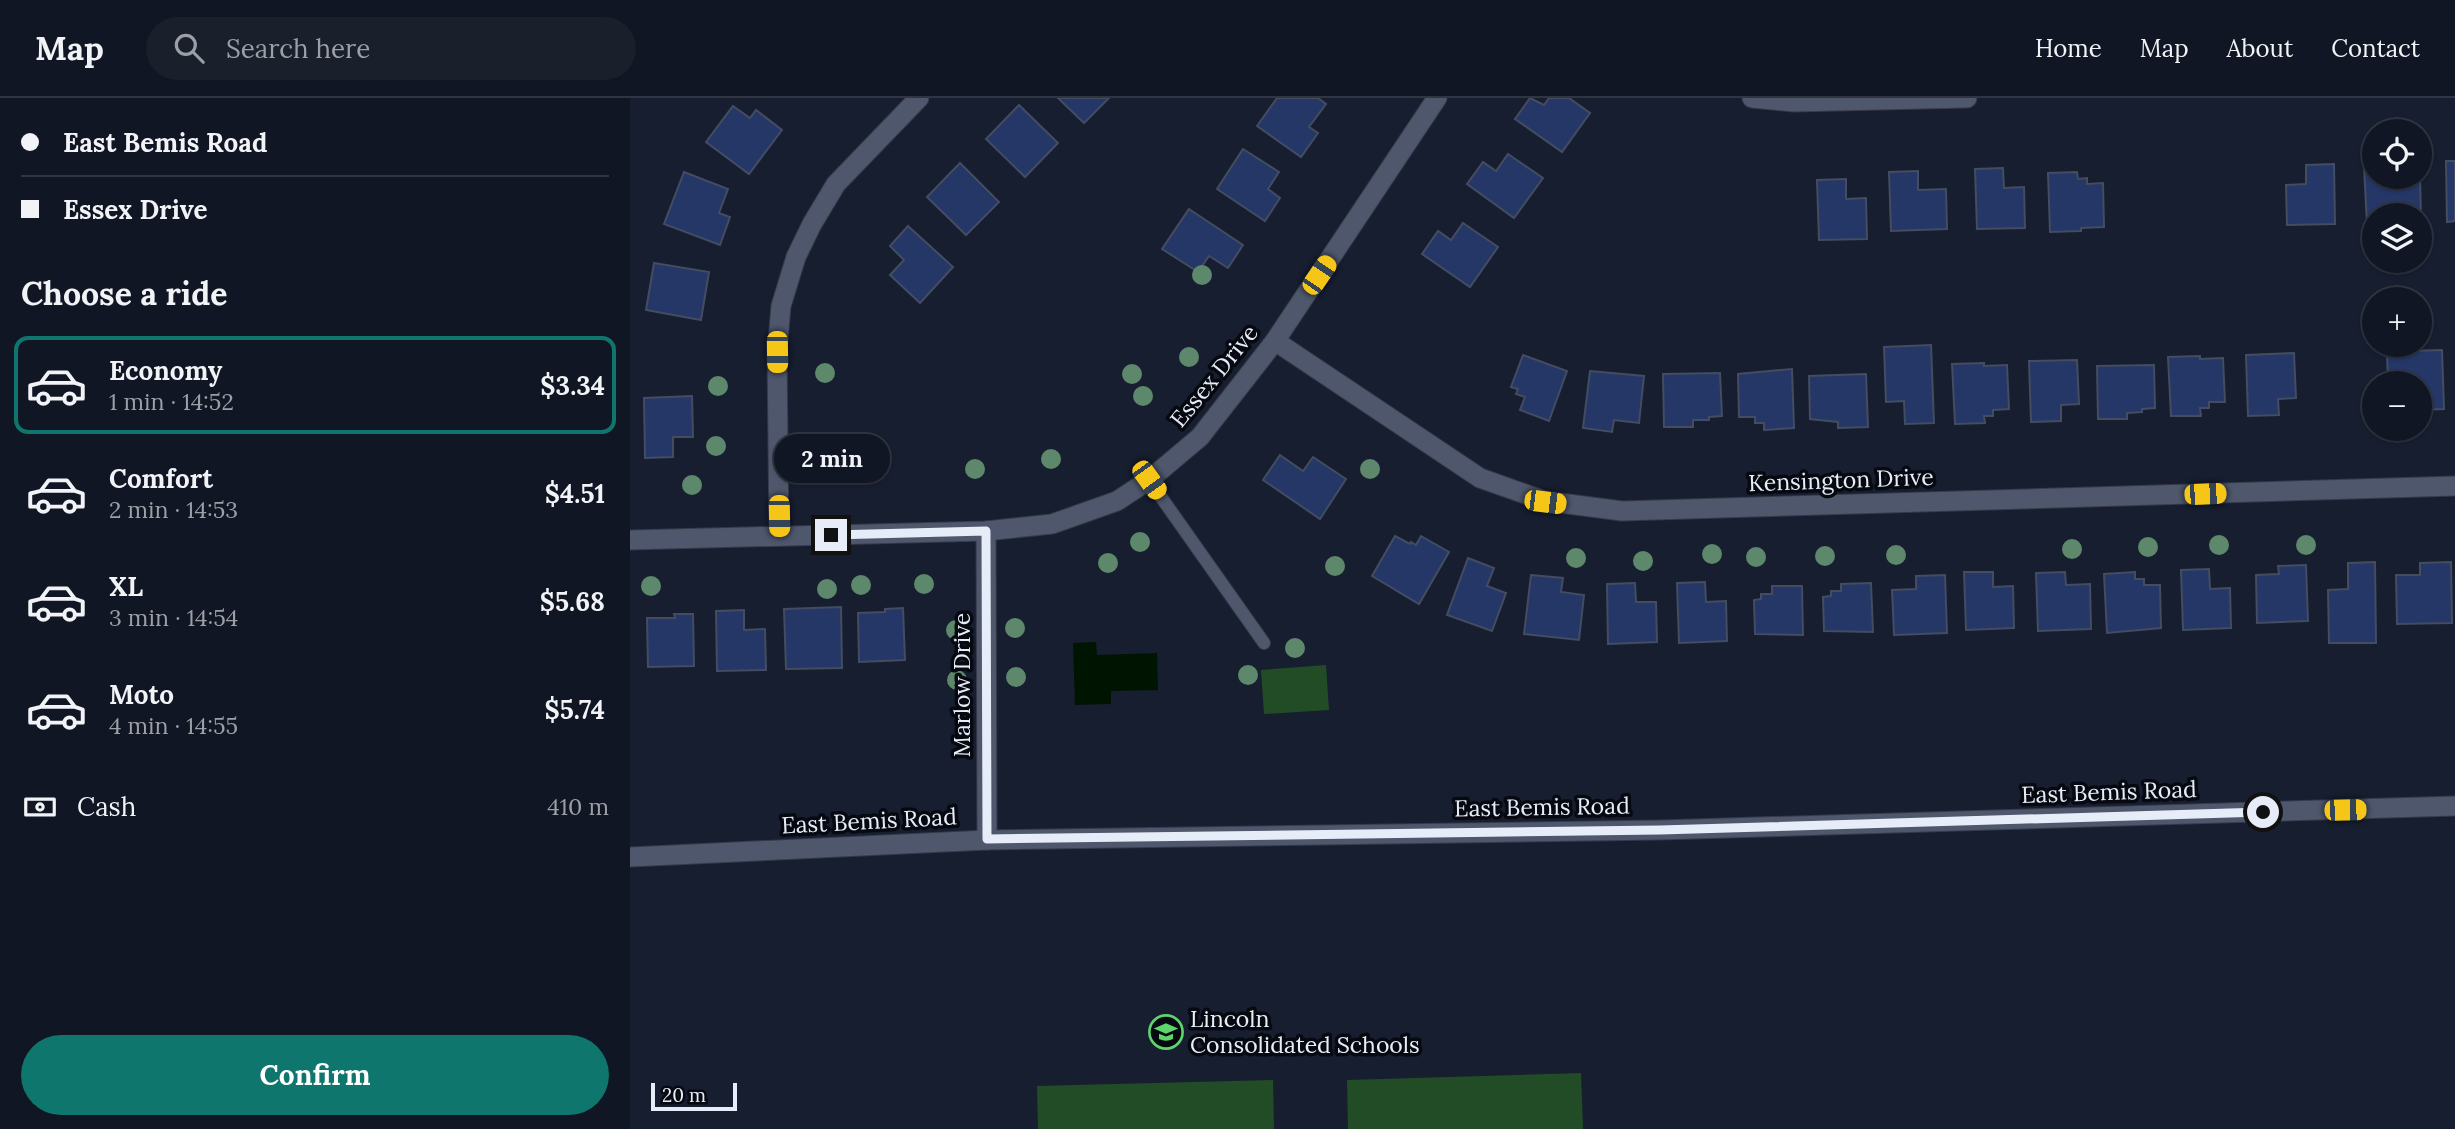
<!DOCTYPE html>
<meta charset="utf-8">
<style>
:root{--surface:#111624;--page:#1a1f2c;--text:#f1f3f6;--muted:#9c9fa6;--line:#303541;--accent:#0f766e}
body{margin:0;font-family:Lora,serif;background:var(--page);color:var(--text);height:100vh;display:flex;flex-direction:column;font-size:26px;white-space:nowrap}
*{box-sizing:border-box;margin:0}
p{font-size:23px;color:var(--muted)}
.icon{flex:none;width:38px;height:38px;fill:none;stroke:currentColor;stroke-width:2;stroke-linecap:round;stroke-linejoin:round}
.map{position:relative;flex:1;overflow:hidden}
.side{display:flex;flex-direction:column;background:var(--surface);width:630px}
.side>*{flex:none}
.top-card{display:grid;align-content:center;height:154px;padding:0 21px;background:var(--surface)}
.buttons{position:absolute;left:1732px;top:21px;display:grid;gap:14px}
.buttons a{display:grid;place-items:center;width:70px;height:70px;border-radius:50%;background:var(--surface);box-shadow:0 2px 5px #0004,0 0 0 2px var(--line);font-size:35px}
.scale{position:absolute;left:21px;bottom:18px;width:86px;box-sizing:border-box;padding-left:7px;border:4px solid #e7ecf9;border-top:0;font-size:19px;line-height:24px;white-space:nowrap;color:#e7ecf9;-webkit-text-stroke:5px #060910;paint-order:stroke}
.end{position:absolute;width:32px;height:32px;margin:-16px;border:9px solid #e7ecf9;background:#111;box-shadow:0 0 0 4px #111}
.from{border-radius:50%}
.bubble{position:absolute;height:49px;border-radius:24px;background:var(--surface);box-shadow:0 2px 5px #0004,0 0 0 2px var(--line);font-size:23px;font-weight:700;line-height:49px;text-align:center}
.car{position:absolute;width:21px;height:42px;margin:-21px -10px;border-radius:9px;box-shadow:0 0 5px 2px #0007;background:linear-gradient(#f5c518 24%,#345 0 40%,#f5c518 0 76%,#345 0 86%,#f5c518 0)}
.top-card b{display:flex;align-items:center;gap:24px;height:66px;font-size:26px}
.top-card b+b{border-top:2px solid var(--line)}
.top-card i{width:18px;height:18px;background:var(--text)}
ul{padding:0;list-style:none}
li{display:flex;align-items:center;gap:21px;height:98px;margin:0 14px 10px;padding:0 7px;border:4px solid transparent;border-radius:14px}
li div{flex:1}
li b{display:block;font-size:26px}
li em{font-style:normal;font-weight:700}
li.active{border-color:var(--accent)}
li>.icon{width:63px;height:63px;stroke-width:1.5}
h2{padding:0 21px;font-size:32px;line-height:84px}
.pay{display:flex;align-items:center;gap:18px;height:77px;padding:0 21px;font-size:26px}
.pay p{margin-inline-start:auto}
.cta{display:flex;gap:14px;margin-top:auto;padding:14px 21px}
.cta a{flex:1;height:80px;border-radius:42px;background:var(--accent);color:#fff;font-size:28px;font-weight:700;line-height:80px;text-align:center}
header{display:flex;align-items:center;gap:42px;box-sizing:border-box;height:98px;padding:0 35px;background:var(--surface);border-bottom:2px solid var(--line)}
header strong{font-size:33px}
nav{display:flex;gap:38px;margin-inline-start:auto;font-size:24px}
.search{width:490px;height:63px;background:var(--page);display:flex;align-items:center;gap:18px;box-sizing:border-box;padding:0 24px;border-radius:38px;color:var(--muted);font-size:26px}
main{display:flex;flex:1;min-height:0}
.map>svg:first-child{display:block}
.green{fill:#224c26}
.water{fill:#001402}
.building{fill:#243767;stroke:#434c61;stroke-width:2}
.lines{fill:none;stroke-linecap:round;stroke-linejoin:round}
.service-casing{stroke:#363a49;stroke-width:14}
.minor-casing{stroke:#363a49;stroke-width:21}
.tertiary-casing{stroke:#363a49;stroke-width:21}
.service{stroke:#4e576c;stroke-width:12}
.minor{stroke:#4e576c;stroke-width:19}
.tertiary{stroke:#4e576c;stroke-width:19}
.tree{fill:#5d886b}
.route{stroke:#e7ecf9;stroke-width:9}
.labels{text-anchor:middle;stroke-width:7;stroke-linejoin:round;paint-order:stroke}
.street-label{font-size:23px;fill:#e7ecf9;stroke:#060910}
.poi-label{font-size:23px;fill:#e7ecf9;stroke:#060910;text-anchor:start}
</style>
<header>
<strong>Map</strong>
<div class="search"><svg class="icon" aria-label="search" viewBox="0 0 24 24"><circle cx="10" cy="10" r="6"/><path d="M15 15l6 6"/></svg>Search here</div>
<nav><a>Home</a><a>Map</a><a>About</a><a>Contact</a></nav>
</header>
<main>
<section class="side">
<div class="top-card">
<b><i class="from"></i>East Bemis Road</b>
<b><i></i>Essex Drive</b>
</div>
<h2>Choose a ride</h2>
<ul>
<li class="active"><svg class="icon" aria-label="car" viewBox="0 0 24 24"><path d="M5 17H2v-5l4-1 3-4h7l3 4 3 1v5h-3M9 17h6M6 11h13"/><circle cx="7" cy="17" r="2"/><circle cx="17" cy="17" r="2"/></svg><div><b>Economy</b><p>1 min · 14:52</p></div><em>$3.34</em></li>
<li><svg class="icon" aria-label="car" viewBox="0 0 24 24"><path d="M5 17H2v-5l4-1 3-4h7l3 4 3 1v5h-3M9 17h6M6 11h13"/><circle cx="7" cy="17" r="2"/><circle cx="17" cy="17" r="2"/></svg><div><b>Comfort</b><p>2 min · 14:53</p></div><em>$4.51</em></li>
<li><svg class="icon" aria-label="car" viewBox="0 0 24 24"><path d="M5 17H2v-5l4-1 3-4h7l3 4 3 1v5h-3M9 17h6M6 11h13"/><circle cx="7" cy="17" r="2"/><circle cx="17" cy="17" r="2"/></svg><div><b>XL</b><p>3 min · 14:54</p></div><em>$5.68</em></li>
<li><svg class="icon" aria-label="car" viewBox="0 0 24 24"><path d="M5 17H2v-5l4-1 3-4h7l3 4 3 1v5h-3M9 17h6M6 11h13"/><circle cx="7" cy="17" r="2"/><circle cx="17" cy="17" r="2"/></svg><div><b>Moto</b><p>4 min · 14:55</p></div><em>$5.74</em></li>
</ul>
<div class="pay"><svg class="icon" aria-label="cash" viewBox="0 0 24 24"><path d="M3 7h18v10H3z"/><circle cx="12" cy="12" r="2"/></svg>Cash<p>410 m</p></div>
<div class="cta"><a>Confirm</a></div>
</section>
<div class="map">
<svg width="1825" height="1031" viewBox="0 0 1825 1031">
<rect width="100%" height="100%" fill="#171e30"/>
<g class="green">
<polygon points="696,567 699,612 634,616 631,572"/>
<polygon points="951,975 953,1031 718,1031 717,982"/>
<polygon points="643,982 644,1031 408,1031 407,988"/>
</g>
<polygon class="water" points="466,544 467,557 527,555 528,592 481,593 481,606 445,607 443,545"/>
<g class="building">
<polygon points="428,0 479,0 454,25"/>
<polygon points="647,0 688,0 696,6 679,29 688,35 671,59 627,28"/>
<polygon points="900,0 914,7 919,0 939,0 960,15 932,54 885,21"/>
<polygon points="389,7 428,45 395,79 356,41"/>
<polygon points="103,8 120,20 126,12 152,32 119,76 76,44"/>
<polygon points="613,51 649,74 638,91 650,100 635,123 587,91"/>
<polygon points="878,56 913,80 884,120 837,86 853,64 866,73"/>
<polygon points="1816,63 1825,63 1825,123 1817,124"/>
<polygon points="330,65 369,104 336,137 297,99"/>
<polygon points="1704,66 1705,126 1657,127 1656,87 1676,86 1676,67"/>
<polygon points="1745,67 1745,79 1790,79 1791,123 1790,117 1745,117 1745,127 1737,127 1734,68"/>
<polygon points="1373,70 1374,90 1394,89 1395,130 1347,131 1345,71"/>
<polygon points="1288,73 1288,92 1316,91 1317,131 1261,133 1259,74"/>
<polygon points="54,74 98,91 89,115 100,119 90,147 34,126"/>
<polygon points="1447,74 1448,81 1457,80 1457,86 1473,85 1474,129 1451,130 1451,133 1420,134 1418,75"/>
<polygon points="1216,81 1216,101 1236,100 1237,141 1189,142 1187,82"/>
<polygon points="559,111 613,147 598,170 579,158 568,174 532,151"/>
<polygon points="833,125 868,149 840,189 792,156 808,133 821,142"/>
<polygon points="278,128 323,169 290,205 260,177 274,162 260,148"/>
<polygon points="24,165 79,174 71,222 16,212"/>
<polygon points="1301,247 1304,325 1275,326 1274,303 1256,304 1254,249"/>
<polygon points="1812,252 1814,311 1790,312 1790,285 1758,285 1757,256 1780,255 1780,253"/>
<polygon points="1664,255 1666,300 1648,301 1649,317 1618,318 1616,257"/>
<polygon points="893,257 937,273 919,323 890,312 895,299 886,296 888,291 881,289"/>
<polygon points="1570,258 1570,261 1593,260 1595,304 1579,304 1579,310 1570,310 1571,318 1541,318 1538,259"/>
<polygon points="1447,262 1449,306 1431,307 1431,323 1401,324 1399,263"/>
<polygon points="1354,265 1354,268 1377,267 1379,311 1363,312 1363,318 1354,318 1355,325 1325,326 1322,266"/>
<polygon points="1524,267 1525,310 1512,311 1512,314 1497,315 1497,321 1468,321 1467,268"/>
<polygon points="1162,271 1164,330 1134,332 1134,325 1125,325 1125,319 1109,319 1108,276"/>
<polygon points="960,273 1014,278 1009,325 984,322 982,334 953,330"/>
<polygon points="1090,275 1092,318 1079,319 1079,322 1063,322 1063,329 1034,329 1033,276"/>
<polygon points="1236,276 1238,329 1208,330 1208,324 1180,321 1179,278"/>
<polygon points="62,298 63,339 43,339 43,359 15,360 14,300"/>
<polygon points="650,357 673,373 683,359 716,381 690,421 633,382"/>
<polygon points="765,438 780,446 781,444 786,447 791,438 819,454 789,506 742,478"/>
<polygon points="838,460 864,470 857,488 876,495 862,533 817,517"/>
<polygon points="1745,464 1746,545 1699,545 1698,492 1718,491 1718,465"/>
<polygon points="1821,464 1822,525 1767,526 1766,477 1790,477 1790,465"/>
<polygon points="1676,467 1678,523 1627,525 1626,477 1649,476 1648,468"/>
<polygon points="1579,471 1580,491 1600,490 1601,530 1553,532 1551,472"/>
<polygon points="1334,474 1363,474 1363,489 1383,488 1384,530 1336,532"/>
<polygon points="1435,474 1436,487 1460,486 1461,531 1408,533 1406,475"/>
<polygon points="1505,474 1505,481 1514,481 1514,487 1530,487 1531,530 1477,535 1474,476"/>
<polygon points="901,477 933,480 931,494 954,497 949,542 894,536"/>
<polygon points="1315,477 1317,535 1264,537 1262,492 1286,491 1286,478"/>
<polygon points="1075,484 1076,504 1096,503 1097,543 1049,545 1047,485"/>
<polygon points="1005,485 1006,504 1026,504 1027,544 978,546 977,486"/>
<polygon points="1241,485 1243,534 1194,533 1193,499 1201,498 1201,493 1211,493 1211,486"/>
<polygon points="1142,488 1172,488 1173,537 1125,536 1124,502 1131,501 1131,496 1142,496"/>
<polygon points="211,509 212,570 156,571 154,511"/>
<polygon points="273,510 275,562 229,564 228,515 255,514 255,511"/>
<polygon points="114,512 114,532 135,531 136,572 87,573 86,513"/>
<polygon points="44,516 63,516 64,568 18,569 17,520 45,520"/>
</g>
<g class="lines">
<g class="service-casing">
<polyline id="service" points="519,382 634,545"/>
</g>
<g class="minor-casing">
<g id="minor">
<polyline points="1122,0 1164,4 1337,0"/>
<polyline points="645,243 850,380 915,403 992,413 1825,388"/>
<polyline points="356,433 357,742"/>
<polyline points="149,438 147,254 151,208 166,159 182,126 206,86 289,0"/>
<polyline points="0,442 356,433 422,426 487,403 519,382 570,339 645,243 807,0"/>
</g>
</g>
<g class="tertiary-casing">
<polyline id="tertiary" points="0,759 357,742 1030,732 1825,708"/>
</g>
<use href="#service" class="service"/>
<use href="#minor" class="minor"/>
<use href="#tertiary" class="tertiary"/>
</g>
<g class="tree">
<circle cx="572" cy="177" r="10"/>
<circle cx="559" cy="259" r="10"/>
<circle cx="195" cy="275" r="10"/>
<circle cx="502" cy="276" r="10"/>
<circle cx="88" cy="288" r="10"/>
<circle cx="513" cy="298" r="10"/>
<circle cx="197" cy="346" r="10"/>
<circle cx="86" cy="348" r="10"/>
<circle cx="421" cy="361" r="10"/>
<circle cx="345" cy="371" r="10"/>
<circle cx="740" cy="371" r="10"/>
<circle cx="222" cy="377" r="10"/>
<circle cx="62" cy="387" r="10"/>
<circle cx="510" cy="444" r="10"/>
<circle cx="1589" cy="447" r="10"/>
<circle cx="1676" cy="447" r="10"/>
<circle cx="1518" cy="449" r="10"/>
<circle cx="1442" cy="451" r="10"/>
<circle cx="1082" cy="456" r="10"/>
<circle cx="1266" cy="457" r="10"/>
<circle cx="1195" cy="458" r="10"/>
<circle cx="1126" cy="459" r="10"/>
<circle cx="946" cy="460" r="10"/>
<circle cx="1013" cy="463" r="10"/>
<circle cx="478" cy="465" r="10"/>
<circle cx="705" cy="468" r="10"/>
<circle cx="294" cy="486" r="10"/>
<circle cx="231" cy="487" r="10"/>
<circle cx="21" cy="488" r="10"/>
<circle cx="197" cy="491" r="10"/>
<circle cx="385" cy="530" r="10"/>
<circle cx="326" cy="532" r="10"/>
<circle cx="665" cy="550" r="10"/>
<circle cx="618" cy="577" r="10"/>
<circle cx="386" cy="579" r="10"/>
<circle cx="327" cy="582" r="10"/>
</g>
<g class="lines">
<polyline class="route" points="201,437 356,433 357,741 1030,732 1633,714"/>
</g>
<defs>
<g id="school-ring" transform="scale(1.75)"><circle r="9.5" fill="#060910" stroke="#5ed56c" stroke-width="1.5"/><path d="M0-5L7-2L0 1L-7-2ZM-4 1L0 2.5L4 1V4Q0 6-4 4Z" fill="#5ed56c"/></g>
</defs>
<g fill-rule="evenodd">
<use href="#school-ring" x="536" y="934"/>
</g>
<g class="labels">
<g class="street-label">
<text transform="translate(584 278) rotate(-51)" y="8">Essex Drive</text>
<text transform="translate(1211 382) rotate(-2)" y="8">Kensington Drive</text>
<text transform="translate(332 587) rotate(-90)" y="8">Marlow Drive</text>
<text transform="translate(1479 694) rotate(-2)" y="8">East Bemis Road</text>
<text transform="translate(912 709) rotate(-1)" y="8">East Bemis Road</text>
<text transform="translate(239 723) rotate(-3)" y="8">East Bemis Road</text>
</g>
<g class="poi-label">
<text x="560" y="929">Lincoln<tspan x="560" dy="26">Consolidated Schools</tspan></text>
</g>
</g>
</svg>
<div class="buttons">
<a><svg class="icon" aria-label="locate" viewBox="0 0 24 24"><circle cx="12" cy="12" r="6"/><path d="M12 2v4M12 18v4M2 12h4M18 12h4"/></svg></a>
<a><svg class="icon" aria-label="layers" viewBox="0 0 24 24"><path d="M12 4l9 5-9 5-9-5zM3 14l9 5 9-5"/></svg></a>
<a>+</a>
<a>−</a>
</div>
<div class="scale">20 m</div>
<i class="end from" style="left:1633px;top:714px"></i>
<i class="end" style="left:201px;top:437px"></i>
<div class="bubble" style="left:144px;top:336px;width:116px">2 min</div>
<i class="car" style="left:689px;top:177px;rotate:34deg"></i>
<i class="car" style="left:147px;top:254px;rotate:179deg"></i>
<i class="car" style="left:519px;top:382px;rotate:144deg"></i>
<i class="car" style="left:1575px;top:396px;rotate:88deg"></i>
<i class="car" style="left:915px;top:404px;rotate:97deg"></i>
<i class="car" style="left:149px;top:418px;rotate:179deg"></i>
<i class="car" style="left:1715px;top:712px;rotate:89deg"></i>
</div>
</main>
